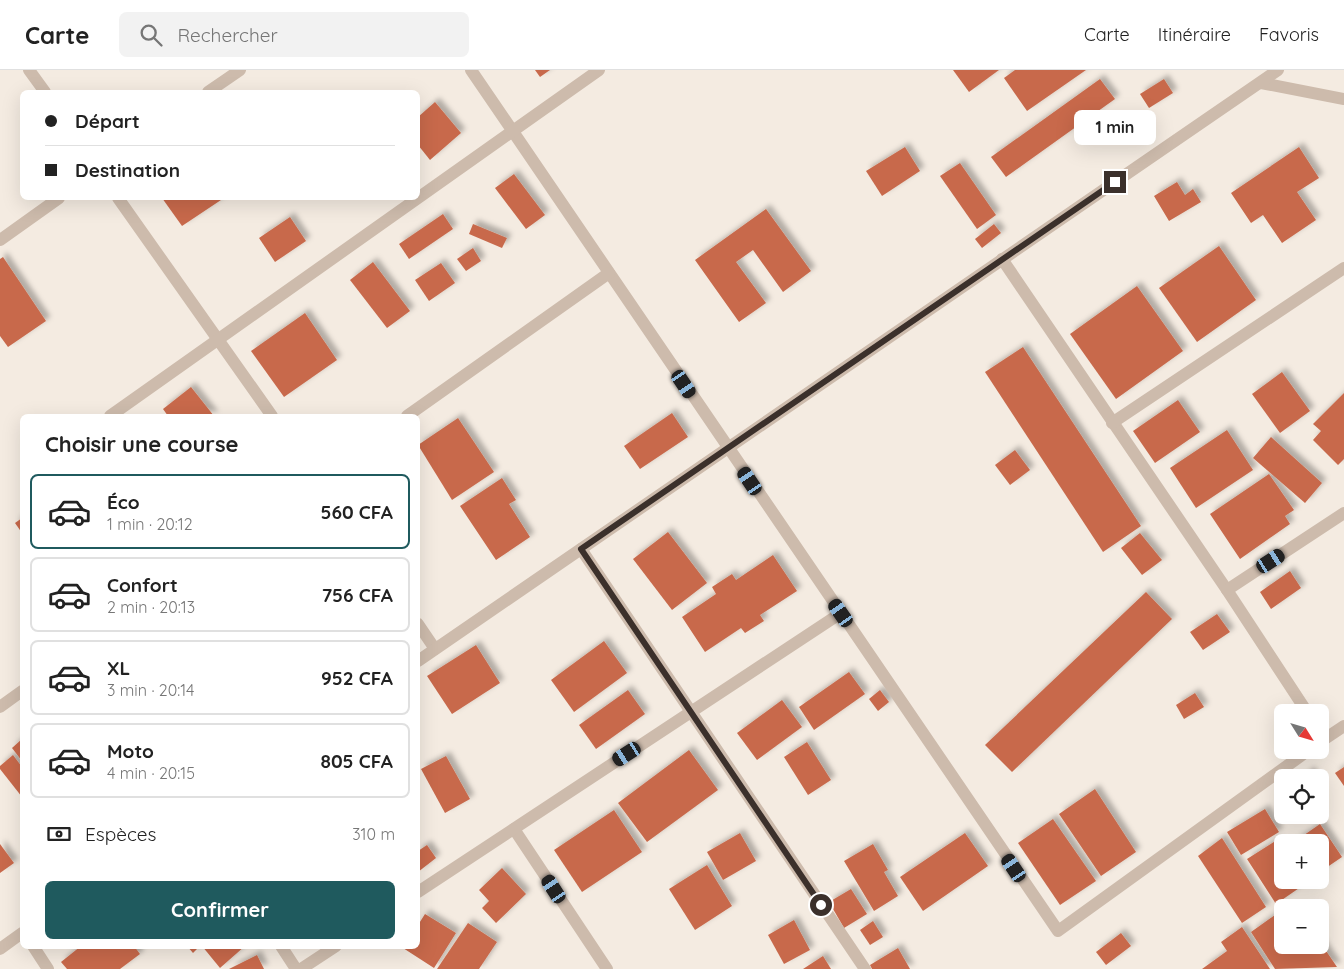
<!DOCTYPE html>
<html lang="fr">
<meta charset="utf-8">
<style>
:root{--surface:#fff;--page:#f2f2f2;--text:#222;--muted:#767676;--line:#e0e0e0;--accent:#1f5a5e}
body{margin:0;font-family:Quicksand,sans-serif;background:var(--page);color:var(--text);height:100vh;display:flex;flex-direction:column;font-size:19px;white-space:nowrap}
*{box-sizing:border-box;margin:0}
p{font-size:16px;color:var(--muted)}
.icon{flex:none;width:28px;height:28px;fill:none;stroke:currentColor;stroke-width:2;stroke-linecap:round;stroke-linejoin:round}
.map{position:relative;flex:1;overflow:hidden}
.side{position:absolute;left:20px;top:344px;width:400px;height:535px;display:flex;flex-direction:column;background:var(--surface);border-radius:8px;box-shadow:0 5px 20px #0002}
.side>*{flex:none}
.banner{position:absolute;left:20px;top:20px;width:400px;height:110px;border-radius:8px;box-shadow:0 5px 20px #0002;display:grid;align-content:center;height:110px;padding:0 25px;background:var(--surface)}
.needle{width:32px;rotate:127deg}
.fabs{position:absolute;left:1274px;top:634px;display:grid;gap:10px}
.fabs a{display:grid;place-items:center;width:55px;height:55px;border-radius:8px;background:var(--surface);box-shadow:0 5px 20px #0002;font-size:25px}
.end{position:absolute;width:22px;height:22px;margin:-11px;border:6px solid #3b302b;background:#fff;box-shadow:0 0 0 2px #fff}
.from{border-radius:50%}
.bubble{position:absolute;height:35px;border-radius:8px;background:var(--surface);box-shadow:0 5px 20px #0002;font-size:16px;font-weight:700;line-height:35px;text-align:center}
.car{position:absolute;width:15px;height:30px;margin:-15px -8px;border-radius:6px;box-shadow:0 0 4px 1px #0007;background:linear-gradient(#222 24%,#8ab4d8 0 40%,#222 0 76%,#8ab4d8 0 86%,#222 0)}
.banner b{display:flex;align-items:center;gap:18px;height:48px;font-size:19px}
.banner b+b{border-top:1px solid var(--line)}
.banner i{width:12px;height:12px;background:var(--text)}
ul{padding:0;list-style:none}
li{display:flex;align-items:center;gap:15px;height:75px;margin:0 10px 8px;padding:0 15px;border:2px solid var(--line);border-radius:8px}
li div{flex:1}
li b{display:block;font-size:19px}
li em{font-style:normal;font-weight:700}
li.selected{border-color:var(--accent)}
li>.icon{width:45px;height:45px;stroke-width:1.5}
h2{padding:0 25px;font-size:22px;line-height:60px}
.pay{display:flex;align-items:center;gap:12px;height:55px;padding:0 25px;font-size:19px}
.pay p{margin-inline-start:auto}
.button{display:flex;gap:10px;margin-top:auto;padding:10px 25px}
.button a{flex:1;height:58px;border-radius:8px;background:var(--accent);color:#fff;font-size:20px;font-weight:700;line-height:58px;text-align:center}
header{display:flex;align-items:center;gap:30px;box-sizing:border-box;height:70px;padding:0 25px;background:var(--surface);border-bottom:1px solid var(--line)}
header strong{font-size:24px}
nav{display:flex;gap:28px;margin-inline-start:auto;font-size:18px}
.search{width:350px;height:45px;background:var(--page);display:flex;align-items:center;gap:12px;box-sizing:border-box;padding:0 18px;border-radius:8px;color:var(--muted);font-size:19px}
.map>svg:first-child{display:block}
.building{fill:#c8694b;filter:url(#shadow)}
.lines{fill:none;stroke-linecap:round;stroke-linejoin:round}
.minor{stroke:#cdbbac;stroke-width:12}
.route{stroke:#3b302b;stroke-width:6}
</style>
<header>
<strong>Carte</strong>
<div class="search"><svg class="icon" aria-label="search" viewBox="0 0 24 24"><circle cx="10" cy="10" r="6"/><path d="M15 15l6 6"/></svg>Rechercher</div>
<nav><a>Carte</a><a>Itinéraire</a><a>Favoris</a></nav>
</header>
<div class="map">
<svg width="1344" height="899" viewBox="0 0 1344 899">
<defs>
<filter id="shadow"><feDropShadow dx="4.5" dy="-4.5" stdDeviation="2.5" flood-color="#0004"/></filter>
</defs>
<rect width="100%" height="100%" fill="#f4ebe1"/>
<g class="building">
<polygon points="535,0 550,0 540,7"/>
<polygon points="953,0 999,0 969,22"/>
<polygon points="1015,0 1086,0 1027,41 1004,8"/>
<polygon points="1100,9 1115,29 1006,107 991,87"/>
<polygon points="1164,9 1173,23 1149,38 1140,24"/>
<polygon points="435,32 461,63 430,90 418,75 418,47"/>
<polygon points="905,77 920,101 882,126 866,101"/>
<polygon points="1299,77 1319,108 1297,122 1316,150 1282,173 1263,145 1251,153 1231,123"/>
<polygon points="960,93 996,145 977,159 940,106"/>
<polygon points="514,104 545,145 526,159 495,118"/>
<polygon points="1177,112 1185,125 1193,119 1201,132 1169,151 1154,126"/>
<polygon points="162,128 224,128 182,156"/>
<polygon points="766,139 811,201 783,222 753,180 736,192 766,233 739,252 695,190"/>
<polygon points="443,144 453,159 409,189 399,174"/>
<polygon points="290,147 306,171 275,192 259,168"/>
<polygon points="473,154 507,168 502,178 469,164"/>
<polygon points="994,154 1001,163 982,178 975,169"/>
<polygon points="1219,176 1256,230 1197,272 1159,218"/>
<polygon points="473,178 481,191 466,201 457,189"/>
<polygon points="3,187 46,251 8,277 0,266 0,189"/>
<polygon points="373,192 410,241 387,258 350,210"/>
<polygon points="441,193 455,213 429,231 415,210"/>
<polygon points="1137,216 1183,281 1116,329 1070,264"/>
<polygon points="305,243 337,290 284,327 251,281"/>
<polygon points="1023,277 1141,456 1103,482 985,302"/>
<polygon points="1282,302 1310,341 1280,363 1252,324"/>
<polygon points="191,317 214,346 168,346 163,339"/>
<polygon points="1344,323 1344,389 1338,395 1313,370 1321,361 1313,354"/>
<polygon points="1178,330 1200,362 1155,393 1133,361"/>
<polygon points="672,343 688,367 640,399 624,376"/>
<polygon points="458,348 494,402 452,430 418,375"/>
<polygon points="1227,360 1253,400 1196,438 1170,398"/>
<polygon points="1271,367 1322,413 1305,433 1253,388"/>
<polygon points="1015,380 1030,400 1010,415 995,395"/>
<polygon points="1269,404 1294,440 1285,446 1290,454 1240,489 1210,444"/>
<polygon points="502,408 516,430 509,434 530,467 496,490 460,436"/>
<polygon points="22,448 22,463 15,453"/>
<polygon points="668,462 707,513 672,540 633,489"/>
<polygon points="1140,463 1162,490 1142,505 1121,478"/>
<polygon points="773,485 797,521 760,545 764,551 745,563 741,558 705,582 682,547 716,524 712,517 732,504 736,510"/>
<polygon points="1290,501 1301,518 1271,539 1260,522"/>
<polygon points="1146,522 1172,549 1012,702 985,675"/>
<polygon points="1217,544 1230,562 1203,580 1190,562"/>
<polygon points="604,571 627,603 574,642 551,610"/>
<polygon points="476,575 500,613 452,644 427,606"/>
<polygon points="849,602 865,624 814,660 799,637"/>
<polygon points="628,620 645,644 596,679 579,655"/>
<polygon points="880,620 889,632 878,641 869,629"/>
<polygon points="1195,623 1204,637 1184,649 1176,635"/>
<polygon points="782,630 802,657 757,690 737,663"/>
<polygon points="22,669 22,691 12,678"/>
<polygon points="807,672 831,710 808,725 784,687"/>
<polygon points="689,680 718,720 647,772 618,733"/>
<polygon points="13,685 22,697 22,727 0,699 0,696"/>
<polygon points="446,686 470,729 445,743 421,699"/>
<polygon points="1344,697 1344,716 1335,703"/>
<polygon points="1310,701 1315,708 1302,708"/>
<polygon points="1095,719 1136,782 1101,806 1059,744"/>
<polygon points="1265,739 1279,762 1241,785 1227,762"/>
<polygon points="614,740 642,782 582,822 554,780"/>
<polygon points="1053,749 1096,811 1060,835 1018,773"/>
<polygon points="1320,754 1342,787 1320,802 1320,772 1294,772"/>
<polygon points="740,763 756,791 723,810 707,782"/>
<polygon points="965,763 988,796 923,841 900,807"/>
<polygon points="1222,768 1266,837 1242,853 1198,786"/>
<polygon points="1277,770 1282,779 1282,810 1303,810 1305,814 1276,834 1247,789"/>
<polygon points="0,774 14,793 0,803"/>
<polygon points="873,774 888,800 884,802 898,826 874,841 844,791"/>
<polygon points="427,775 436,788 418,802 418,781"/>
<polygon points="707,795 732,836 695,860 669,819"/>
<polygon points="502,798 526,824 496,853 482,838 489,831 479,820"/>
<polygon points="851,819 867,844 844,858 829,832"/>
<polygon points="1282,840 1282,875 1320,875 1320,872 1337,897 1275,899 1251,862"/>
<polygon points="425,844 456,863 434,898 403,878 418,876 418,855"/>
<polygon points="794,850 810,880 784,894 768,865"/>
<polygon points="873,851 883,867 870,875 860,860"/>
<polygon points="468,853 497,872 479,899 437,899"/>
<polygon points="1242,857 1270,899 1202,899 1227,881 1221,872"/>
<polygon points="1121,863 1131,876 1106,895 1096,882"/>
<polygon points="81,876 134,876 140,884 120,899 67,899 61,892"/>
<polygon points="187,876 200,876 193,883"/>
<polygon points="202,876 245,876 220,898"/>
<polygon points="898,878 910,899 872,899 870,895"/>
<polygon points="257,885 264,899 229,899"/>
<polygon points="823,886 831,899 803,899"/>
</g>
<g class="lines">
<g class="minor">
<polyline points="29,0 45,22"/>
<polyline points="471,0 1058,861 1309,680"/>
<polyline points="1261,13 1344,29"/>
<polyline points="208,22 240,0"/>
<polyline points="118,128 272,346"/>
<polyline points="0,170 59,128"/>
<polyline points="1002,189 1227,520 1307,642"/>
<polyline points="110,346 599,0"/>
<polyline points="407,346 609,203"/>
<polyline points="1112,353 1344,198"/>
<polyline points="581,479 865,899"/>
<polyline points="1227,520 1344,443"/>
<polyline points="418,554 435,579"/>
<polyline points="418,591 1278,0"/>
<polyline points="0,637 22,621"/>
<polyline points="1320,672 1344,656"/>
<polyline points="514,759 607,899"/>
<polyline points="418,822 841,543"/>
<polyline points="33,876 48,899"/>
<polyline points="281,876 296,899"/>
<polyline points="0,879 22,863"/>
<polyline points="301,899 336,876"/>
</g>
</g>
<g class="lines">
<polyline class="route" points="821,835 581,479 1115,112"/>
</g>
</svg>
<div class="fabs">
<a><svg class="needle" viewBox="-14 -14 28 28"><path d="M0-13l5 13h-10z" fill="#e53935"/><path d="M0 13l5-13h-10z" fill="#767676"/></svg></a>
<a><svg class="icon" aria-label="locate" viewBox="0 0 24 24"><circle cx="12" cy="12" r="6"/><path d="M12 2v4M12 18v4M2 12h4M18 12h4"/></svg></a>
<a>+</a>
<a>−</a>
</div>
<i class="end from" style="left:821px;top:835px"></i>
<i class="end" style="left:1115px;top:112px"></i>
<div class="bubble" style="left:1074px;top:40px;width:82px">1 min</div>
<i class="car" style="left:684px;top:314px;rotate:146deg"></i>
<i class="car" style="left:750px;top:411px;rotate:326deg"></i>
<i class="car" style="left:1271px;top:491px;rotate:57deg"></i>
<i class="car" style="left:841px;top:543px;rotate:325deg"></i>
<i class="car" style="left:627px;top:684px;rotate:237deg"></i>
<i class="car" style="left:1014px;top:798px;rotate:326deg"></i>
<i class="car" style="left:554px;top:819px;rotate:327deg"></i>
<div class="banner">
<b><i class="from"></i>Départ</b>
<b><i></i>Destination</b>
</div>
<section class="side">
<h2>Choisir une course</h2>
<ul>
<li class="selected"><svg class="icon" aria-label="car" viewBox="0 0 24 24"><path d="M5 17H2v-5l4-1 3-4h7l3 4 3 1v5h-3M9 17h6M6 11h13"/><circle cx="7" cy="17" r="2"/><circle cx="17" cy="17" r="2"/></svg><div><b>Éco</b><p>1 min · 20:12</p></div><em>560 CFA</em></li>
<li><svg class="icon" aria-label="car" viewBox="0 0 24 24"><path d="M5 17H2v-5l4-1 3-4h7l3 4 3 1v5h-3M9 17h6M6 11h13"/><circle cx="7" cy="17" r="2"/><circle cx="17" cy="17" r="2"/></svg><div><b>Confort</b><p>2 min · 20:13</p></div><em>756 CFA</em></li>
<li><svg class="icon" aria-label="car" viewBox="0 0 24 24"><path d="M5 17H2v-5l4-1 3-4h7l3 4 3 1v5h-3M9 17h6M6 11h13"/><circle cx="7" cy="17" r="2"/><circle cx="17" cy="17" r="2"/></svg><div><b>XL</b><p>3 min · 20:14</p></div><em>952 CFA</em></li>
<li><svg class="icon" aria-label="car" viewBox="0 0 24 24"><path d="M5 17H2v-5l4-1 3-4h7l3 4 3 1v5h-3M9 17h6M6 11h13"/><circle cx="7" cy="17" r="2"/><circle cx="17" cy="17" r="2"/></svg><div><b>Moto</b><p>4 min · 20:15</p></div><em>805 CFA</em></li>
</ul>
<div class="pay"><svg class="icon" aria-label="cash" viewBox="0 0 24 24"><path d="M3 7h18v10H3z"/><circle cx="12" cy="12" r="2"/></svg>Espèces<p>310 m</p></div>
<div class="button"><a>Confirmer</a></div>
</section>
</div>
